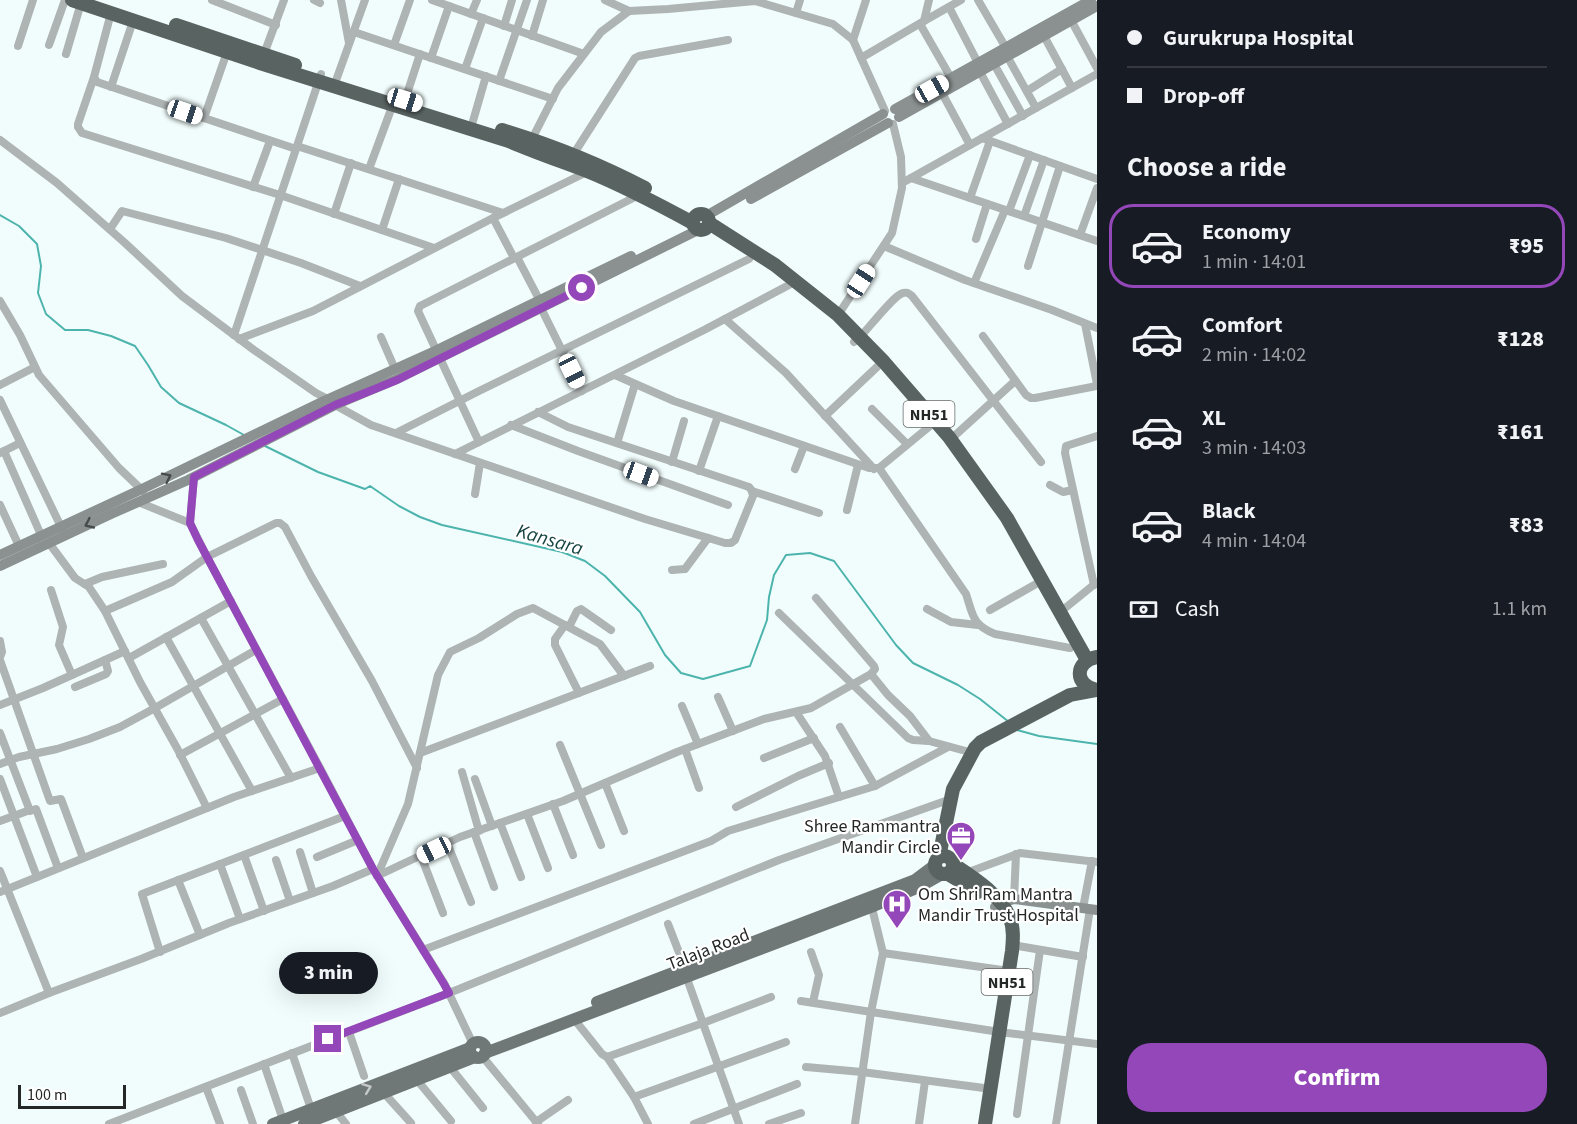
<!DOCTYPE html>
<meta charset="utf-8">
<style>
:root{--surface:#171b24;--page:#20242c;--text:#f1f3f6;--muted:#9ea1a6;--line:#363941;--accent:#9447b9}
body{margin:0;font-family:"Source Sans 3",sans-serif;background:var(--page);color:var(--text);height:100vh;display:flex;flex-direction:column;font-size:22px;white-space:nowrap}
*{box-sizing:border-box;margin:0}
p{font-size:20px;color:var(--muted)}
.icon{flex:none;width:33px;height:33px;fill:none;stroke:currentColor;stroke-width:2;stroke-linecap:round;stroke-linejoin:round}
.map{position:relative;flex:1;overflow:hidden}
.side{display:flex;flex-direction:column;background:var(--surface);width:480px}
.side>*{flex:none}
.top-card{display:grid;align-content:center;height:132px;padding:0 30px;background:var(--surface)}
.scale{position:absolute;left:18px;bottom:15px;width:108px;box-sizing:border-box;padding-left:6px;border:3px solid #232726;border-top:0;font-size:16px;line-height:21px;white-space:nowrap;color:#232726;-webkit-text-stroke:4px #fff;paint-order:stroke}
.end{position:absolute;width:27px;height:27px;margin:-14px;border:8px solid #9447b9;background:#fff;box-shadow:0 0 0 3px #fff}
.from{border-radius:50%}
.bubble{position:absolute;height:42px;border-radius:21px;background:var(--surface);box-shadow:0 6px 24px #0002;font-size:20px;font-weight:800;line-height:42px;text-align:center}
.car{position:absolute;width:18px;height:36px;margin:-18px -9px;border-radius:8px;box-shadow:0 0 4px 2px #0007;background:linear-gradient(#fff 24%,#345 0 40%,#fff 0 76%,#345 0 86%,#fff 0)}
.top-card b{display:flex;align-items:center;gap:21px;height:57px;font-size:22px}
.top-card b+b{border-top:2px solid var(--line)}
.top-card i{width:15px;height:15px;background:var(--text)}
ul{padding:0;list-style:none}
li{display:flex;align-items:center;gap:18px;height:84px;margin:0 12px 9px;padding:0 18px;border:3px solid transparent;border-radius:24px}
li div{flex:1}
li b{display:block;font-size:22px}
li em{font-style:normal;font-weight:800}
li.selected{border-color:var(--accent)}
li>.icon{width:54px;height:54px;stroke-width:1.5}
h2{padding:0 30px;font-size:27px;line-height:72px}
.pay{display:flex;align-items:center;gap:15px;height:66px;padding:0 30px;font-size:22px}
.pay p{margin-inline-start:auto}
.button{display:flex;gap:12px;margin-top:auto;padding:12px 30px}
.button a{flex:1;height:69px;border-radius:24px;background:var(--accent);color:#fff;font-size:24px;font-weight:800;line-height:69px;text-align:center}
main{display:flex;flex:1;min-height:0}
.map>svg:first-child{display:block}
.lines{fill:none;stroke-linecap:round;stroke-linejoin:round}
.stream{stroke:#4db4ad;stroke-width:2}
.street{stroke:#aeb3b3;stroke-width:8}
.secondary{stroke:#8a9190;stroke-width:10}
.primary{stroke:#707877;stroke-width:12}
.highway{stroke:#596362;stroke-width:14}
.oneway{stroke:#474c4b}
.oneway2{stroke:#c6c9c9}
.route{stroke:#9447b9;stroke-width:8}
.labels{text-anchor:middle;stroke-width:4.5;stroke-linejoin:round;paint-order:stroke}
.shield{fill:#fff;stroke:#656867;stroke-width:1.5}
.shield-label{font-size:16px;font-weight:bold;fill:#232726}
.poi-label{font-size:18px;fill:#232726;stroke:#fff;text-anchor:end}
.street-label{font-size:18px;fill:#232726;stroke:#fff}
.water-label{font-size:20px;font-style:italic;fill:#164542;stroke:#fff}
</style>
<main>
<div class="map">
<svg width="1097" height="1124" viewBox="0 0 1097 1124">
<rect width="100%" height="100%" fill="#f1fdfc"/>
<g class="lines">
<g class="stream">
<polyline points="0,215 19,226 37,244 41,266 38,293 46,314 65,330 88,330 111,336 135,346 148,365 161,387 179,403 226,425 244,435"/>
<polyline points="265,446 318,472 365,489 370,486 399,506 420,517 442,525 562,552 585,561 605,576 640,612 665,655 681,673 703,679 750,666 767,620 769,597 774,575 786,555 810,553 834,561 896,645 913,663 958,685 980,699 1009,722"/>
<polyline points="1017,730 1039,736 1097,744"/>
</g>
<g class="street">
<polyline points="212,0 276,25"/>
<polyline points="314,0 320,3"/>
<polyline points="341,0 349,43"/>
<polyline points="432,0 584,54"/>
<polyline points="605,0 629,11"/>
<polyline points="978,0 1006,48"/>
<polyline points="949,7 978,63"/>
<polyline points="111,13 94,77 97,82 296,149"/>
<polyline points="796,13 800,0"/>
<polyline points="471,14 477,0"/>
<polyline points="1071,20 1097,68"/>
<polyline points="924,21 961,0"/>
<polyline points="920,24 951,78"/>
<polyline points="504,26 512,0"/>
<polyline points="354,32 553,99"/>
<polyline points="532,36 543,0"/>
<polyline points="1044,36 1072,88"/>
<polyline points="853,40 866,0"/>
<polyline points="49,45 65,0"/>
<polyline points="394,45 410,0"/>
<polyline points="18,46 33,0"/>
<polyline points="66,54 81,3"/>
<polyline points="264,54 284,0"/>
<polyline points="1007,56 1036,108"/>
<polyline points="431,58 449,6"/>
<polyline points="861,58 924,21 929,0"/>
<polyline points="994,64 1023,116"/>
<polyline points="465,69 483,18"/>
<polyline points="980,72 1008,124"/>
<polyline points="94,77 78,124 78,127 82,133 280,195 434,248"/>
<polyline points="499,81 527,0"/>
<polyline points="334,86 365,0"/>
<polyline points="111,87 133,21"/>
<polyline points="1027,91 1062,69"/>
<polyline points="942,93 970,145"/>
<polyline points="405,100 420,54"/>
<polyline points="204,118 227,52"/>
<polyline points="473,121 486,76"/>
<polyline points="982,138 1097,179"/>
<polyline points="532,139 558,88 601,32 629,11 668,9 755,1 833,24 853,40 885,111"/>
<polyline points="0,140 57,183 125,243 182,296 254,350 316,393 328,399 335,405 371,425 645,519 725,543 731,543 735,540 753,496 752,491 749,487 568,427 538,412"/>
<polyline points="297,146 503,213"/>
<polyline points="573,155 635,58 639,56 728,40"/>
<polyline points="369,169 393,104"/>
<polyline points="911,178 1097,241"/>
<polyline points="902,183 1097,74"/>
<polyline points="253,187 270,141"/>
<polyline points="970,198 990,141"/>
<polyline points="1009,211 1030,155"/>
<polyline points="334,214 351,163"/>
<polyline points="1024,216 1044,160"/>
<polyline points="493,218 514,258"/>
<polyline points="110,229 122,211 226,238 301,263 360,286"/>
<polyline points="382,230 399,179"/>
<polyline points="1080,235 1097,188"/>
<polyline points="976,239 987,204"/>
<polyline points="884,246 965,280 1052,310 1097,328"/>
<polyline points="517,257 541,303"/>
<polyline points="1028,266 1060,166"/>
<polyline points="974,283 1005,210"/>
<polyline points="0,301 20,335 39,375 119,468 143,491"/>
<polyline points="541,308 582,391"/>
<polyline points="838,315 892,233 902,188 901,157 893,124"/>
<polyline points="725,319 786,373 874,469"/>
<polyline points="1085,324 1097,384"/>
<polyline points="234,335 321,74"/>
<polyline points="983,336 1026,395 1031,398 1035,398 1097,386"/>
<polyline points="381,337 395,369"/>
<polyline points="239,339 313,311 493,218 587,172"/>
<path d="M854 342 860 337C868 329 894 295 903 293 908 292 908 293 912 296L1041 462"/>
<polyline points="615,375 674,401 869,468 879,468 930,426"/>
<polyline points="0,385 35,367"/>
<polyline points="0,400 63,531"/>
<polyline points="872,409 907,444"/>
<polyline points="825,416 877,367"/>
<polyline points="511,425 578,451 728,505"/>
<polyline points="396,433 479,391 749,259"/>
<polyline points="951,439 1015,381"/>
<polyline points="479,442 418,311 420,306 639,195"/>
<polyline points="617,443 635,384"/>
<polyline points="4,451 41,535"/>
<polyline points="0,453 20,443"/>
<polyline points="455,454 704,330 789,285"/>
<polyline points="672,462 684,421"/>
<path d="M879 468 966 594C973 615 972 625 995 634L1070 648"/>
<polyline points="795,469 804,446"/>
<polyline points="699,471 718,416"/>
<polyline points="194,477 190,523 207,557 320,768 373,869 444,983 473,1044"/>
<polyline points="1050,485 1063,492 1073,490"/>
<polyline points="752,491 819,513"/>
<polyline points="475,494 480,463"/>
<polyline points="138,502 190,523"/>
<polyline points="0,505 19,546"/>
<polyline points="847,510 858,465"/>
<polyline points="49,543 75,578 89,587 105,611 140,682 178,750 207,808"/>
<polyline points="672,570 685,569 708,538"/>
<polyline points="85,584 102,577 163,564"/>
<polyline points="1094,585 1065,453 1066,446 1097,436"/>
<polyline points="51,590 63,627 59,645 72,675"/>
<polyline points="927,609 951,622 978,625"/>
<polyline points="990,610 1036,584"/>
<polyline points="105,611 172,582 207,557 276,523 280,523 285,527 311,576 372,681 417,768"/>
<polyline points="779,613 908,738 913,740 929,741"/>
<polyline points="1059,613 1096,583"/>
<polyline points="201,618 291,778"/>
<polyline points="565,625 555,639 555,645 579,693"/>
<polyline points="569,627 577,611 581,609 611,630"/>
<polyline points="166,637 252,791"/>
<polyline points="0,641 2,652 0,657"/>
<polyline points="129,658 231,601"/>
<polyline points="0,660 50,801 61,799 83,858"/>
<polyline points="871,674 888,695 910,716 929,741 973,753"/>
<polyline points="624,676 600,644 533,608 517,614 479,638 450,652 438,675 408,804 377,876 460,837 563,801 677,752 764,719 811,708 871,674 875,669 874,666 816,598"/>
<polyline points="75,687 106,674 108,671 105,660"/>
<polyline points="718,697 733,731"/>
<polyline points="0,705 43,688 125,651"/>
<polyline points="682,706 698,744"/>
<polyline points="796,712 825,756 839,797"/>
<polyline points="840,727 875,786"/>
<polyline points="0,733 30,811 36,809 58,868"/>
<polyline points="560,745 601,845"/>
<polyline points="685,749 699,788"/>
<polyline points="420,753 650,666"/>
<polyline points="180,755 283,699"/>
<polyline points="764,758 814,738"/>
<polyline points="0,764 19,757 57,749 89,739 120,727 155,708 256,650"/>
<polyline points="462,772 479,831"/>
<polyline points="0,779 37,877"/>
<polyline points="475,779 492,826"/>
<polyline points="605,783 624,831"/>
<polyline points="553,804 573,855"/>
<polyline points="736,807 798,776 829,763"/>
<polyline points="527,814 548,868"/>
<polyline points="0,821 30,810"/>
<polyline points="500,823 521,877"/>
<polyline points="474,832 494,887"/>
<polyline points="447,843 471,902"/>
<polyline points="300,852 313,893"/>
<polyline points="244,855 264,911"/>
<polyline points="421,856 443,913"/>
<polyline points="317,857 358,840"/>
<polyline points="276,860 290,901"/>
<polyline points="220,864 240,919"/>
<polyline points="0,871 49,993"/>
<polyline points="966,873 1020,853 1097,862"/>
<polyline points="178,880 200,935"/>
<polyline points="0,892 234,797 320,768"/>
<polyline points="1014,899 1016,854"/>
<polyline points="871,904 883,953"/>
<polyline points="1083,908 1092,861"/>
<polyline points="668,924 685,968"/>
<polyline points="1012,945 1083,957"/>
<polyline points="423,950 711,841 728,831 875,786 948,747"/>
<polyline points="160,952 142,894 345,816"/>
<polyline points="811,952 819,975 813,1002"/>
<polyline points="685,973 739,1124"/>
<polyline points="801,1001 993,1031"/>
<polyline points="0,1013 49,993 141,959 229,923 333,886 373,869"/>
<polyline points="574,1019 602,1054 607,1057 634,1097 648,1124"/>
<polyline points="349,1032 364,1076"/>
<polyline points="999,1032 1097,1044"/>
<polyline points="292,1053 311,1109"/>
<polyline points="482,1056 538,1124"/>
<polyline points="607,1057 703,1023 771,997"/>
<polyline points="264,1064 283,1120"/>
<polyline points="450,1067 483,1108"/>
<polyline points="806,1067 862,1072 984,1088"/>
<polyline points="417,1080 451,1121"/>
<polyline points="206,1087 220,1124"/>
<polyline points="241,1090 253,1124"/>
<polyline points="384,1093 411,1123"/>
<polyline points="634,1097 786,1042"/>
<polyline points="334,1109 346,1124"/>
<polyline points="1017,1114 1040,950"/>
<polyline points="536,1122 568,1100"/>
<polyline points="109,1124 449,993 779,860 951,799"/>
<polyline points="694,1124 797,1084"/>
<polyline points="769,1124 801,1113"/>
<polyline points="855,1124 871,1012 883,953 1002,970"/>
<polyline points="919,1124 925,1081"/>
<polyline points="1056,1124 1090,909"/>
</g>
<g class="secondary">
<polyline points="895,109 1091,0"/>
<polyline points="899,117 1097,6"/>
<polyline points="751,199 888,123"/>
<polyline points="706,216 883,114"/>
<polyline points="0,555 142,489 324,401 435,351 631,256"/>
<polyline points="0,566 111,514 188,480 335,405 397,379 698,230"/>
<polyline points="995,907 1001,903 1014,899 1097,910"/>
</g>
<g class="primary">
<polyline points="597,1002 915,880 935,865"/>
<circle cx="478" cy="1050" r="8"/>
<polyline points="485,1053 871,907 919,887 942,874"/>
<polyline points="273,1124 470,1048"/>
<polyline points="304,1124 475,1057"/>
</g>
<g class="highway">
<path d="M72 0 260 63 509 141C534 152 561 161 587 171 624 186 658 204 693 223"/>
<polyline points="176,25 295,65"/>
<path d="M502 130C551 145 599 164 645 188"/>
<circle cx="701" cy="222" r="8"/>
<polyline points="709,223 775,265 838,315 884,362 949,437 1007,518 1087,660"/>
<path d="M1097 657C1074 661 1074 686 1097 690"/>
<circle cx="944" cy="865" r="9"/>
<polyline points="939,857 953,789 975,748 981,742 1070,695 1096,690"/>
<path d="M953 864C974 878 1000 894 1010 918 1014 929 1013 940 1012 951L985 1124"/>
<polyline points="948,874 978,892"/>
</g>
</g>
<defs><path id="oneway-chevron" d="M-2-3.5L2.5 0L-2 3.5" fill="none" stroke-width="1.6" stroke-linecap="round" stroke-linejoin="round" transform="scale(1.5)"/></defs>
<g class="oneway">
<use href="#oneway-chevron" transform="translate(167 477) rotate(-26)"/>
<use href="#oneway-chevron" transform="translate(89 524) rotate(155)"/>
</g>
<use class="oneway2" href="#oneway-chevron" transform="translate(367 1088) rotate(-21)"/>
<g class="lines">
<polyline class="route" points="328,1039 449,993 444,984 373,869 198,540 190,523 194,477 335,405 397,380 582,288"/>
</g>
<defs>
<g id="office-pin" transform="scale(1.5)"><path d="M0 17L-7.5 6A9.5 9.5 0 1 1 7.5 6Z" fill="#9447b9" stroke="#fff"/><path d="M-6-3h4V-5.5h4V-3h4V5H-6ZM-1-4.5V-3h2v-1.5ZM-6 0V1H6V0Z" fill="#fff"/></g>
<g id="hospital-pin" transform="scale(1.5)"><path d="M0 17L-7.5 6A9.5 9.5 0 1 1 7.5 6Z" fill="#9447b9" stroke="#fff"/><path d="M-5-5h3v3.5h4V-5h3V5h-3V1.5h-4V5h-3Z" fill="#fff"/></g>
</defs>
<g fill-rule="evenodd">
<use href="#office-pin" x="961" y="836"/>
<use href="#hospital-pin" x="897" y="904"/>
</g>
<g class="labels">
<g class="shield">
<rect x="903.5" y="401" width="51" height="26" rx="4.5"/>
<rect x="981.5" y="969" width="51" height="26" rx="4.5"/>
</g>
<g class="shield-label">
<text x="929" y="420">NH51</text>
<text x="1007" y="988">NH51</text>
</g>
<g class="poi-label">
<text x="940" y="832">Shree Rammantra<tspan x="940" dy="21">Mandir Circle</tspan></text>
<text x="918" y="900" text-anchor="start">Om Shri Ram Mantra<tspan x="918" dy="21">Mandir Trust Hospital</tspan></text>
</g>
<g class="street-label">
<text transform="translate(708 949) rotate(-21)" y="6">Talaja Road</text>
</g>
<g class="water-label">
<text transform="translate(550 539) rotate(16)" y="7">Kansara</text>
</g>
</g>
</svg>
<div class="scale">100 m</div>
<i class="end from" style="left:582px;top:288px"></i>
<i class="end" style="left:328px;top:1039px"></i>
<div class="bubble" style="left:279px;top:952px;width:99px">3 min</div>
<i class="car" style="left:932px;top:89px;rotate:61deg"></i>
<i class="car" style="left:405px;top:100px;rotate:107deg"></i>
<i class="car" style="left:185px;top:112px;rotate:109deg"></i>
<i class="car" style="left:861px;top:281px;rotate:33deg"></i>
<i class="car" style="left:572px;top:371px;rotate:154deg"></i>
<i class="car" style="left:641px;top:474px;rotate:110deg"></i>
<i class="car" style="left:434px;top:850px;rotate:245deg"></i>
</div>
<section class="side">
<div class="top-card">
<b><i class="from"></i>Gurukrupa Hospital</b>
<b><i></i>Drop-off</b>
</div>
<h2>Choose a ride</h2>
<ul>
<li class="selected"><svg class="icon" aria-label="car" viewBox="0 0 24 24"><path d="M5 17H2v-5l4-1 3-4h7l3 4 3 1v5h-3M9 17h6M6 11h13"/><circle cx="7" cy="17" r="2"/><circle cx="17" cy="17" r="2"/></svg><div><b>Economy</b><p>1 min · 14:01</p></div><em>₹95</em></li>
<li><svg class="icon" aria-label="car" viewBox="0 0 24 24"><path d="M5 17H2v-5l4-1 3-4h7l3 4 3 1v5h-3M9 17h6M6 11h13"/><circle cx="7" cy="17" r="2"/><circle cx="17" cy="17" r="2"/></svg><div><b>Comfort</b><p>2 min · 14:02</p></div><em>₹128</em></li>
<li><svg class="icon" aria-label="car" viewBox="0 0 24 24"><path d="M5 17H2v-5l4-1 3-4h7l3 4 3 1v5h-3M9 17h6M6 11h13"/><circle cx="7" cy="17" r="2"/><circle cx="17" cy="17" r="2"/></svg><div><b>XL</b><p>3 min · 14:03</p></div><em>₹161</em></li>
<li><svg class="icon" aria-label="car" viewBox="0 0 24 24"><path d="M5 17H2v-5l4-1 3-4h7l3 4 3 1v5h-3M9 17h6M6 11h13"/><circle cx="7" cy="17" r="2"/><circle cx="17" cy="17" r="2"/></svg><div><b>Black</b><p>4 min · 14:04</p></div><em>₹83</em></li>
</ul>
<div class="pay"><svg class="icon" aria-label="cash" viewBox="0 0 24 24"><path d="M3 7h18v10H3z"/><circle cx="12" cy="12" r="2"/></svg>Cash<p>1.1 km</p></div>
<div class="button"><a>Confirm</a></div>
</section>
</main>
